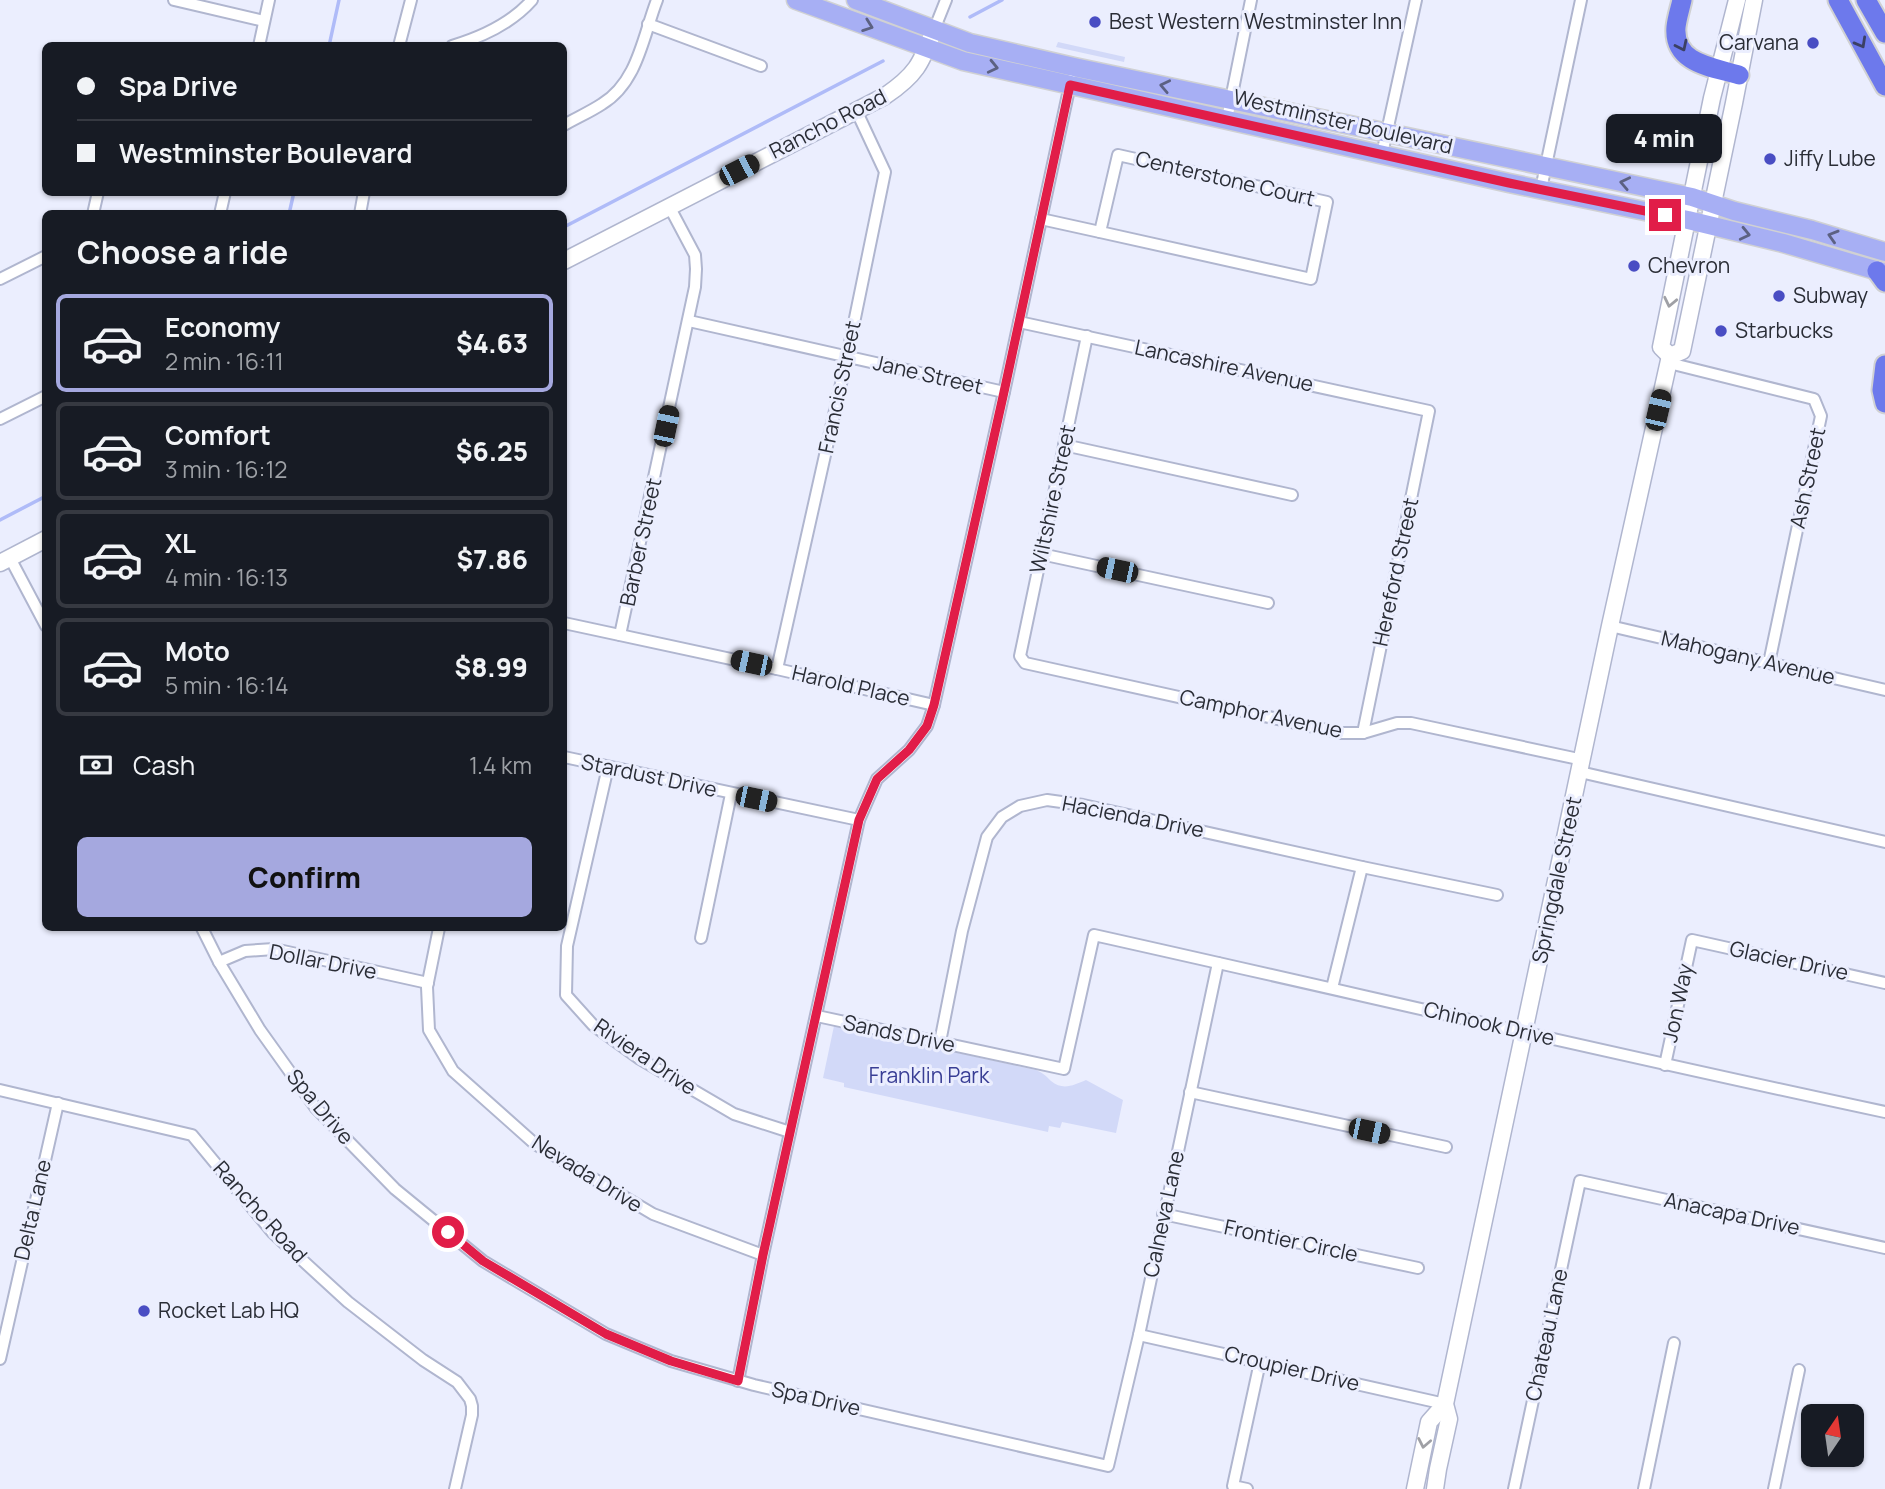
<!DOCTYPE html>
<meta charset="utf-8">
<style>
:root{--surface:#171b24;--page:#242831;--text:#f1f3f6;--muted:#9ea1a6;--line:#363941;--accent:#a5a8df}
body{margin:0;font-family:Manrope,sans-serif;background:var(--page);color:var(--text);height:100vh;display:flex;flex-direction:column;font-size:26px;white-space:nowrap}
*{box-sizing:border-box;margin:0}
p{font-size:23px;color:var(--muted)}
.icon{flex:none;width:38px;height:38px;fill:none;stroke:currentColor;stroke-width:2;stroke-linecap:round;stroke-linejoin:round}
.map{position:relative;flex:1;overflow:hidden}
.details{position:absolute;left:42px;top:210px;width:525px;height:721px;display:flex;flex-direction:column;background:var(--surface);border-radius:10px;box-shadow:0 2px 5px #0004}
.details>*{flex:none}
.guide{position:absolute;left:42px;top:42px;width:525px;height:154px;border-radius:10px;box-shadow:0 2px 5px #0004;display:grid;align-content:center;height:154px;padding:0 35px;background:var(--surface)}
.needle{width:46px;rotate:13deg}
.fabs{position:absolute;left:1801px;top:1404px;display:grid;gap:14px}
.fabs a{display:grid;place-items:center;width:63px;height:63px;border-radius:10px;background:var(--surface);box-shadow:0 2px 5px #0004;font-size:35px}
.end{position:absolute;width:32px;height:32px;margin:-16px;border:9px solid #e11d48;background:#fff;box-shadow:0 0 0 4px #fff}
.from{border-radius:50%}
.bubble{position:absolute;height:49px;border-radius:10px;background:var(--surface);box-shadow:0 2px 5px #0004;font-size:23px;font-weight:800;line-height:49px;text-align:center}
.car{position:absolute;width:21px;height:42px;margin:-21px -10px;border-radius:9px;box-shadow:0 0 5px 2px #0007;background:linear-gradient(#222 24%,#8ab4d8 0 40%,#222 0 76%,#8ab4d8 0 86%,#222 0)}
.guide b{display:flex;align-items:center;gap:24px;height:66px;font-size:26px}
.guide b+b{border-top:2px solid var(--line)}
.guide i{width:18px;height:18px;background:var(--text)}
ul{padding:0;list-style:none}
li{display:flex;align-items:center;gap:21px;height:98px;margin:0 14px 10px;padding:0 21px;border:4px solid var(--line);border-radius:10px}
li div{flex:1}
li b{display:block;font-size:26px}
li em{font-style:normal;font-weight:800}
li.on{border-color:var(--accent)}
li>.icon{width:63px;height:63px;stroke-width:1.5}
h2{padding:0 35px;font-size:32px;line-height:84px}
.pay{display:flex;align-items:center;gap:18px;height:77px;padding:0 35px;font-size:26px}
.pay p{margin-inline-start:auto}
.action{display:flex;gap:14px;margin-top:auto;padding:14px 35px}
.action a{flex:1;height:80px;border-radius:10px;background:var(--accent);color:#111;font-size:28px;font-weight:800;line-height:80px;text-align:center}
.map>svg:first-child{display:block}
.green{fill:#d2d9f8}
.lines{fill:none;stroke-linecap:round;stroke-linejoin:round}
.stream{stroke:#afbbf8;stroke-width:3.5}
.street-casing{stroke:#b0b6cf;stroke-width:14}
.secondary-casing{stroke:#b0b6cf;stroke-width:19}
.primary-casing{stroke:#d0d1d3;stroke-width:21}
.highway-casing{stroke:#d0d1d3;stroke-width:23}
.street{stroke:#fff;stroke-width:10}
.secondary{stroke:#fff;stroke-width:16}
.primary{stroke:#a7aff4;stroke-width:18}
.highway{stroke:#6d79ec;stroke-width:19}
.oneway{stroke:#5c6182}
.oneway2{stroke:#3b4064}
.oneway3{stroke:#9fa0a5}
.route{stroke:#e11d48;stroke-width:9}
.poi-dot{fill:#494dc3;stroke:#ebeefe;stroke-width:2.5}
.labels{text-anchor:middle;stroke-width:6;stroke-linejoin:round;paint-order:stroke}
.poi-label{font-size:21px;fill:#2a2d36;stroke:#ebeefe;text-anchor:start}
.street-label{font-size:21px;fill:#2a2d36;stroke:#ebeefe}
.park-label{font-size:21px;fill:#393e95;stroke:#ebeefe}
</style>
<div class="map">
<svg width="1885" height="1489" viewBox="0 0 1885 1489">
<rect width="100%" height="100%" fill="#ebeefe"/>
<g class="green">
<polygon points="1058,42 1125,57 1124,62 1056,47"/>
<path d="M834 1026 1036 1070C1043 1073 1046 1076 1051 1081 1063 1091 1074 1085 1086 1080L1123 1100 1116 1133 1062 1122 1060 1128 1049 1126 1048 1132 844 1087V1083L823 1078Z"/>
</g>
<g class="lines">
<g class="stream">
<polyline points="970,17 1002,0"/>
<polyline points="329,46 339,0"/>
<polyline points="289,214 294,192"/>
<polyline points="564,227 883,61"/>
<polyline points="0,520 46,496"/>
</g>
<g class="street-casing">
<g id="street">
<polyline points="174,0 264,21"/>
<polyline points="648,24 761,66"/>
<polyline points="934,30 946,0"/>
<polyline points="259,46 269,0"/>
<polyline points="399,46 411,0"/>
<path d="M452 46C482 37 511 24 532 0"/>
<polyline points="1227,119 1251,0"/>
<path d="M564 125C576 118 590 112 602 104 638 82 643 36 657 0"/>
<polyline points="1382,154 1416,0"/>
<polygon points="1118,155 1327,202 1311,279 1100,232"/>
<polyline points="1541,189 1581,0"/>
<polyline points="93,214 98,192"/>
<polyline points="220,214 225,192"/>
<polyline points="360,214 364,192"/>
<polyline points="1041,219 1100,232"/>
<polyline points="0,279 46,256"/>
<polyline points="689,321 1004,392"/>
<polyline points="1019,322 1429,411 1363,733"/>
<polyline points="1087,336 1020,656 1025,663 1341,733 1363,733 1397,723 1411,723 1583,760"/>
<polyline points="1669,363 1814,399 1821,416 1769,663"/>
<polyline points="0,419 46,396"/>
<polyline points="1064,445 1292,495"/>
<polyline points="1041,554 1268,603"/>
<polyline points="10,558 46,626"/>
<polyline points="564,623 777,669 934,705"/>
<polyline points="1610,626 1885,690"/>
<polyline points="620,635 695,287 696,269 695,255 669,206"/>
<polyline points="777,669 847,357 885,172 856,110"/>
<polyline points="564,757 859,820"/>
<polyline points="608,767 567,946 566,995 593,1025 640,1059 734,1114 790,1132"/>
<polyline points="1580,772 1885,842"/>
<polyline points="202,928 219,962 260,1030 315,1107 395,1189 483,1261 606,1334 671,1361 754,1385 1108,1466 1139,1335 1218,963"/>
<polyline points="439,928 427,987 429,1030 453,1071 535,1144 653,1214 763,1255"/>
<polyline points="701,938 731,794"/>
<polyline points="219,962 245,951 274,949 428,983"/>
<polyline points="1332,988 1362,867"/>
<path d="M817 1016 1064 1069 1094 935C1358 994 1621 1056 1885 1112"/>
<polyline points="940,1042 962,931 987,837 1002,817 1020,806 1047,800 1083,805 1362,867 1497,895"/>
<polyline points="1665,1065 1692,940 1885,983"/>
<polyline points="0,1090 192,1135 273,1233 289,1248 348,1302 423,1360 457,1382 470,1399 472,1406 472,1415 455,1489"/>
<polyline points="1190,1092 1446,1147"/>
<polyline points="1163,1214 1418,1268"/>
<polyline points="1139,1335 1445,1404"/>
<polyline points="0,1359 58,1103"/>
<polyline points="738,1381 763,1255 859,820 877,779 909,750 927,726 934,705 1004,392 1071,80"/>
<polyline points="1247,1489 1233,1486 1260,1362"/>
<polyline points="1514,1489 1580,1181 1885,1248"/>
<polyline points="1644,1489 1674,1343"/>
<polyline points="1774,1489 1799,1370"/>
</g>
</g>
<g class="secondary-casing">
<g id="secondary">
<path d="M564 261 885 96C916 75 921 64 934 30"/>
<polyline points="1670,356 1682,351 1734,103 1754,0"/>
<polyline points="1670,356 1661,347 1712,98 1737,0"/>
<polyline points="0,563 46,539"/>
<polyline points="1415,1489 1429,1422 1445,1404"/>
<polyline points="1435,1489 1438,1469 1449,1419 1445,1404 1610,626 1670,356"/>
</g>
</g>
<g class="primary-casing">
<g id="primary">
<polyline points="796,0 963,61 1509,183 1688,220 1783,243 1885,273"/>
<polyline points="856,0 970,43 1074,67 1692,197 1734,211 1812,230 1885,252"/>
</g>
</g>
<g class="highway-casing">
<g id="highway">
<path d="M1682 0C1680 9 1677 18 1676 27 1673 64 1713 67 1739 75"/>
<polyline points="1838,0 1885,86"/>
<polyline points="1866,0 1885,33"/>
<polyline points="1877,271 1885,282"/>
<polyline points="1885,365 1882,390 1885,403"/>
</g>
</g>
<use href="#street" class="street"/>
<use href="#secondary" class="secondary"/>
<use href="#primary" class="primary"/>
<use href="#highway" class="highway"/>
</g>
<defs><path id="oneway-chevron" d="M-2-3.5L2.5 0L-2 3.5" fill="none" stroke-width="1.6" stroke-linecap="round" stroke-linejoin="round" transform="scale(1.75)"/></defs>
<g class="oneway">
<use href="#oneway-chevron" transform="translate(868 26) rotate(20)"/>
<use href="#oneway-chevron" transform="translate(993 67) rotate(13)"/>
<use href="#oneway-chevron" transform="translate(1165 86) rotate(-168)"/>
<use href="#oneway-chevron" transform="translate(1625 183) rotate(-168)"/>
<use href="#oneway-chevron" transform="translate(1745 234) rotate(13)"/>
<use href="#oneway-chevron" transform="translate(1833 236) rotate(-163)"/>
</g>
<g class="oneway2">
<use href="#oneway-chevron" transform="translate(1861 43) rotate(61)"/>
<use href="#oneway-chevron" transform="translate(1682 46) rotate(64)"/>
</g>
<g class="oneway3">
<use href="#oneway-chevron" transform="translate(1670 302) rotate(102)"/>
<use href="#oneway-chevron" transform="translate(1424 1443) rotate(101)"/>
</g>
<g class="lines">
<polyline class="route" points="448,1232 483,1261 606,1334 671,1361 738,1381 763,1255 859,820 877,779 909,750 927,726 934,705 1004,392 1070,85 1509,183 1665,215"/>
</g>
<g class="poi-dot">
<circle cx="1095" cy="22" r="7"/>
<circle cx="1813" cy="43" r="7"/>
<circle cx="1770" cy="159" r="7"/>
<circle cx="1634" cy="266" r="7"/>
<circle cx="1779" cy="296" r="7"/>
<circle cx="1721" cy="331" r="7"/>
<circle cx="144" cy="1311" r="7"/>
</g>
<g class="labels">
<g class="poi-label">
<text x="1109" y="29">Best Western Westminster Inn</text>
<text x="1799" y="50" text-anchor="end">Carvana</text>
<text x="1784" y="166">Jiffy Lube</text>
<text x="1648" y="273">Chevron</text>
<text x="1793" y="303">Subway</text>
<text x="1735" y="338">Starbucks</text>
<text x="158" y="1318">Rocket Lab HQ</text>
</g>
<g class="street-label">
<text transform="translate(1343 122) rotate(13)" y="7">Westminster Boulevard</text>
<text transform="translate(828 124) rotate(-27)" y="7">Rancho Road</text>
<text transform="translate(1225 179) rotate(13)" y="7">Centerstone Court</text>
<text transform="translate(1224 366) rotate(12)" y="7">Lancashire Avenue</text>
<text transform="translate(928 375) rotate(13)" y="7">Jane Street</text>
<text transform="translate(840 387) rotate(-78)" y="7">Francis Street</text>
<text transform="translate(1808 478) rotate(-78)" y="7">Ash Street</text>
<text transform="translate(1053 499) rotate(-78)" y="7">Wiltshire Street</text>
<text transform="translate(641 542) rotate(-78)" y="7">Barber Street</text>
<text transform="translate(1396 572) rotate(-78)" y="7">Hereford Street</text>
<text transform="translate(1748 658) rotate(13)" y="7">Mahogany Avenue</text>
<text transform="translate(851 686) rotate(13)" y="7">Harold Place</text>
<text transform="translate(1261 714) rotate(12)" y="7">Camphor Avenue</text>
<text transform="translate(649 776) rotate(12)" y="7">Stardust Drive</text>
<text transform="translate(1133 817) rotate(11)" y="7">Hacienda Drive</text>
<text transform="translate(1557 880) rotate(-78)" y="7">Springdale Street</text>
<text transform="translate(1789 961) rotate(12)" y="7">Glacier Drive</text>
<text transform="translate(323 962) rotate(11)" y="7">Dollar Drive</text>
<text transform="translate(1678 1003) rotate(-78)" y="7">Jon Way</text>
<text transform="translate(1489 1024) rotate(13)" y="7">Chinook Drive</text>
<text transform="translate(899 1034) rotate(12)" y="7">Sands Drive</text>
<text transform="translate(645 1057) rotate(34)" y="7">Riviera Drive</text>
<text transform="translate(320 1107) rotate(50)" y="7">Spa Drive</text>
<text transform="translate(587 1174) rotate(32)" y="7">Nevada Drive</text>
<text transform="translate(33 1210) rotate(-77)" y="7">Delta Lane</text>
<text transform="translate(260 1212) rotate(48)" y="7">Rancho Road</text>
<text transform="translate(1164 1214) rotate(-78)" y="7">Calneva Lane</text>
<text transform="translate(1732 1214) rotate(12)" y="7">Anacapa Drive</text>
<text transform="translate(1291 1241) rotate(12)" y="7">Frontier Circle</text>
<text transform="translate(1547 1335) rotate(-78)" y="7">Chateau Lane</text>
<text transform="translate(1292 1369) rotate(13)" y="7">Croupier Drive</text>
<text transform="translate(816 1399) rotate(13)" y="7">Spa Drive</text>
</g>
<g class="park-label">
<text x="929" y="1083">Franklin Park</text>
</g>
</g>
</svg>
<div class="fabs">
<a><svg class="needle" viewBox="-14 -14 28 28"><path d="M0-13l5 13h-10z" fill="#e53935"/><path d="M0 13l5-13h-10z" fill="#9ea1a6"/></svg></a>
</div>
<i class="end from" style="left:448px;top:1232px"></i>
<i class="end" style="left:1665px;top:215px"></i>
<div class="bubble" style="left:1606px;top:114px;width:116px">4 min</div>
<i class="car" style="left:739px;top:170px;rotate:63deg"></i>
<i class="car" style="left:1658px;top:410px;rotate:13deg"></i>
<i class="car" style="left:666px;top:426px;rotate:12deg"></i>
<i class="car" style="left:1117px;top:570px;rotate:282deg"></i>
<i class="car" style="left:751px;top:663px;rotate:282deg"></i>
<i class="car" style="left:756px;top:799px;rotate:102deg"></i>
<i class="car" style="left:1369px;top:1131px;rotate:102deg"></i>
<div class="guide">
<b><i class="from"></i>Spa Drive</b>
<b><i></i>Westminster Boulevard</b>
</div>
<section class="details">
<h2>Choose a ride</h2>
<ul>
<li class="on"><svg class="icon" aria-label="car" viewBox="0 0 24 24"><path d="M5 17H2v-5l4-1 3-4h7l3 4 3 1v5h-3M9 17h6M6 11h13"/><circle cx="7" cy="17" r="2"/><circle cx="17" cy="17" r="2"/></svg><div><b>Economy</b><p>2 min · 16:11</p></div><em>$4.63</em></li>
<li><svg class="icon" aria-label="car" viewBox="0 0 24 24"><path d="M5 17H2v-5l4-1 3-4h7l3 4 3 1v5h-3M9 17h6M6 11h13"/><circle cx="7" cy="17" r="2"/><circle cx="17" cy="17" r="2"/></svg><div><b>Comfort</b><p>3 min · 16:12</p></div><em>$6.25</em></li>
<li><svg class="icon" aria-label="car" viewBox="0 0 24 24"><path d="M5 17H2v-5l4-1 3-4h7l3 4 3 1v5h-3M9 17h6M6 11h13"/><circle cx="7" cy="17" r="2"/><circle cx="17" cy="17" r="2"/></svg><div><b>XL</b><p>4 min · 16:13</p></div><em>$7.86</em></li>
<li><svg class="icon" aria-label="car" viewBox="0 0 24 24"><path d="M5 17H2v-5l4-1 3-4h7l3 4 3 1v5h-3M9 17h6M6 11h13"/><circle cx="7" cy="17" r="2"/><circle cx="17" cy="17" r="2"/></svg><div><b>Moto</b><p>5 min · 16:14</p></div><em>$8.99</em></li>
</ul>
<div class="pay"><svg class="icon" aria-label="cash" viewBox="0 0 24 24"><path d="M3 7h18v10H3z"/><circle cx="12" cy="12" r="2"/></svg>Cash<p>1.4 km</p></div>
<div class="action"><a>Confirm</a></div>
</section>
</div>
